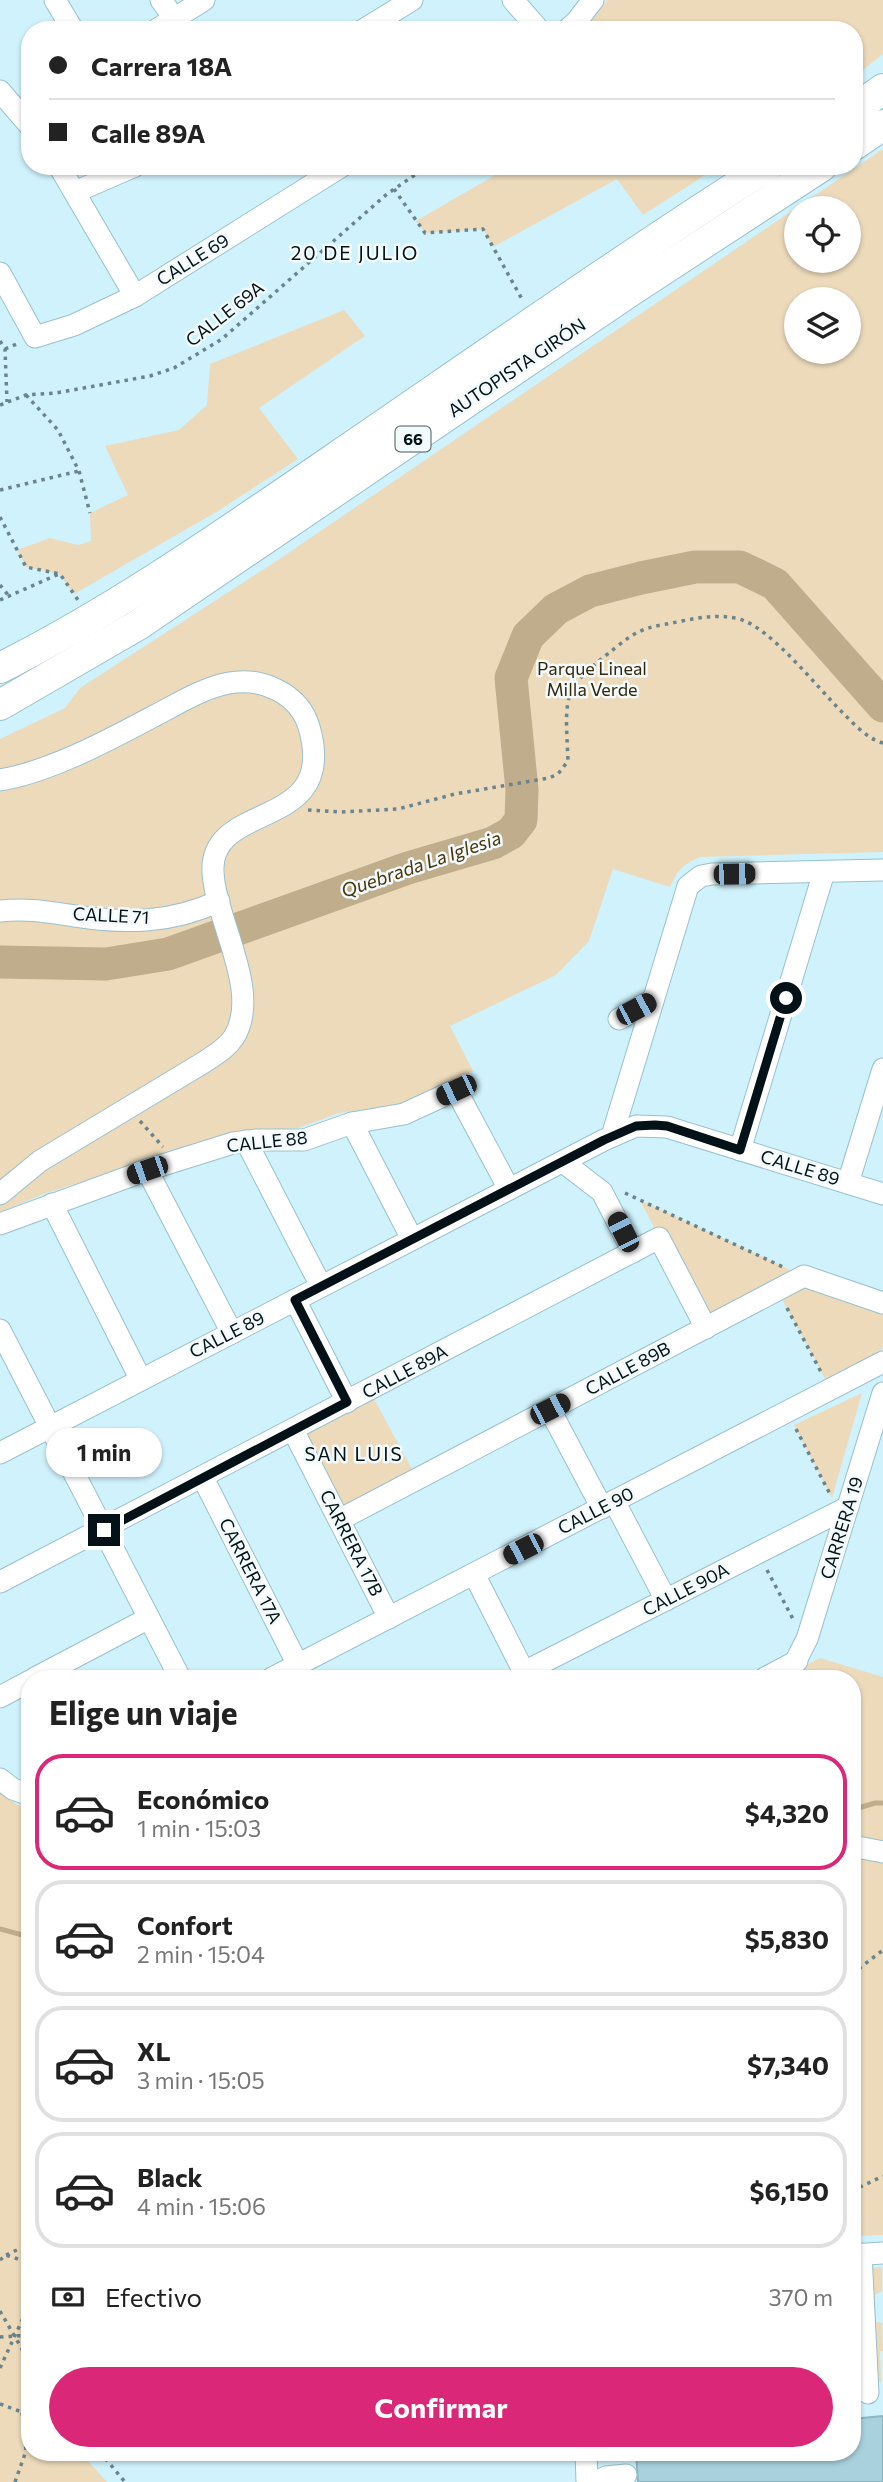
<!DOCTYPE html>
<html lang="es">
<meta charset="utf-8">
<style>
:root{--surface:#fff;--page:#f2f2f2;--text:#222;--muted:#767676;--line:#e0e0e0;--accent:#db2777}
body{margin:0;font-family:Commissioner,sans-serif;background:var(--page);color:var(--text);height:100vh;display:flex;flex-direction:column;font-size:26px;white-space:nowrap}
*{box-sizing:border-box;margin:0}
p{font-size:23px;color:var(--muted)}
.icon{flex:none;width:38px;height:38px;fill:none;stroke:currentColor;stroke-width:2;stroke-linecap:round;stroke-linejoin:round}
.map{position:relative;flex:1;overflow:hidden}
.sheet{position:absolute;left:21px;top:1670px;width:840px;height:791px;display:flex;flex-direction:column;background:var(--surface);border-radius:28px;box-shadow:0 2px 5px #0004}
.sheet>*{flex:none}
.hud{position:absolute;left:21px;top:21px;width:842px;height:154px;border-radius:28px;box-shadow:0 2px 5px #0004;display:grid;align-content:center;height:154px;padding:0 28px;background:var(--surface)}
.tools{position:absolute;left:784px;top:196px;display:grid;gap:14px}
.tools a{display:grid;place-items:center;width:77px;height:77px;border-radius:50%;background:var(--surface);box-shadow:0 2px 5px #0004;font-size:35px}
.end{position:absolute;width:32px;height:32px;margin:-16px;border:9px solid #041217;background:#fff;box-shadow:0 0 0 4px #fff}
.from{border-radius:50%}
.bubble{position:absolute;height:49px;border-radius:24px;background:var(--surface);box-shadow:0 2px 5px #0004;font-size:23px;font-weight:700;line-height:49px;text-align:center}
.car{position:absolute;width:21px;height:42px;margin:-21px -10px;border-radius:9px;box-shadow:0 0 5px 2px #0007;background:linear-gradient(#222 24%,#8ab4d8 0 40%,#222 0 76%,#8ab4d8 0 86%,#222 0)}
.hud b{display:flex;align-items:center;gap:24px;height:66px;font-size:26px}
.hud b+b{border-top:2px solid var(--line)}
.hud i{width:18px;height:18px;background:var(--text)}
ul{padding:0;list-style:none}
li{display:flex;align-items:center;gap:21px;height:116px;margin:0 14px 10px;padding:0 14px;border:4px solid var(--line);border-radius:28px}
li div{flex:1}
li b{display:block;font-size:26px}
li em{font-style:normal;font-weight:700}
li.active{border-color:var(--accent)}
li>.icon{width:63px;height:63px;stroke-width:1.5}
h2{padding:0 28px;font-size:32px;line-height:84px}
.pay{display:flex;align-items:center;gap:18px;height:77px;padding:0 28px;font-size:26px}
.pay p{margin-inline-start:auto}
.action{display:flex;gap:14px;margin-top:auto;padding:14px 28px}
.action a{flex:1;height:80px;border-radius:42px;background:var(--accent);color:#fff;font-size:28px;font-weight:700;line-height:80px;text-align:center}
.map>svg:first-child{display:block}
.green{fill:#ecdabb;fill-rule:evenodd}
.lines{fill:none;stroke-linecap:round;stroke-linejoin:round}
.stream{stroke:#c0ad8c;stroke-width:5}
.river{stroke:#c0ad8c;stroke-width:33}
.building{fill:#a8d1dd;stroke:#8db6c2;stroke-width:2}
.minor-casing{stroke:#98c1cd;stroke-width:23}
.highway-casing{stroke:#98c1cd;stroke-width:32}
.path{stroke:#6b848b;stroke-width:3.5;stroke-dasharray:3.5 5;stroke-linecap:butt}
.minor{stroke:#fff;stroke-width:21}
.highway{stroke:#fff;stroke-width:30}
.route{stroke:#041217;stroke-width:9}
.labels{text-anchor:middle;stroke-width:5;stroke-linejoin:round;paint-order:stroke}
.shield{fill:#f2fafc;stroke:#4b585c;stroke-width:2}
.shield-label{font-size:16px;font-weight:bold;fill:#041217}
.street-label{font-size:18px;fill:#041217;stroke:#f2fafc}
.park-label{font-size:18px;fill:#36270a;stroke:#f2fafc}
.neighbourhood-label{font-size:19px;letter-spacing:2px;fill:#041217;stroke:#f2fafc}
.water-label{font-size:19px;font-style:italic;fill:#4a350a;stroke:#f2fafc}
</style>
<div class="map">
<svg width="883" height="2482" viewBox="0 0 883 2482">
<rect width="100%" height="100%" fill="#d0f2fc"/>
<g class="green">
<polygon points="607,0 883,0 883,54 854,77 854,30 589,30 587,28"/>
<path d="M883 149V852L700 857C683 864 677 871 670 887L613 869 589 941 556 975 450 1026 473 1071 407 1103 339 1113 298 1128 256 1131 183 1149 41 1195 0 1212V739L65 708 80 688 275 562ZM796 208H849V261H796ZM796 299H849V352H796Z"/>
<polygon points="511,166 719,166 643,215 617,179 493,247 483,229 425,233 416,221"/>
<polygon points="344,310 365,336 259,408 298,459 218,511 74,594 59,574 26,567 17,550 50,538 78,545 91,541 90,513 128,495 105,446 179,430 207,405 210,364"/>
<polygon points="640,1200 795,1272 703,1322"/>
<polygon points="804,1276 883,1303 883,1345 879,1358 828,1384 777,1290"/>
<polygon points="862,1393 832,1498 794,1425"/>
<polygon points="373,1397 414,1473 338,1512 298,1436"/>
<polygon points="820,1658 883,1677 883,2235 852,2236 852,1678 782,1678"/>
<polygon points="0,1792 19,1806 30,1806 30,2452 80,2452 107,2482 0,2482"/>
<polygon points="882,2267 882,2291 875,2295 876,2322 882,2323 883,2351 880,2351 881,2382 858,2384 857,2376 852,2376 852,2360 856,2359 852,2334 852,2269"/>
</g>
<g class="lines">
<g class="stream">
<polyline points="852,1810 875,1803 883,1803"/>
<polyline points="0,1929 30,1937"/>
</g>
<polyline class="river" points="0,962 106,964 168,954 408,868 493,843 511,833 521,820 522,790 511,678 528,636 556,609 590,591 641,578 695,567 740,567 775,584 883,706"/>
</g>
<polygon class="building" points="883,2416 883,2482 638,2482 636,2452 852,2452 852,2419"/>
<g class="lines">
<g class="minor-casing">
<g id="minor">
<polyline points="55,0 73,30"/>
<polyline points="161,0 174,18"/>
<polyline points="513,0 539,30"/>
<polyline points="156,30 204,0"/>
<polyline points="363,30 412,0"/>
<polyline points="567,30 577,21 593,0"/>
<polyline points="0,91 30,126"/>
<polyline points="59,166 135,296"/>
<polyline points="75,192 135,166"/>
<polyline points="0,273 35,337 74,325 135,296 342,166"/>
<path d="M0 780C50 772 111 739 156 715 179 703 203 688 229 683 261 677 299 693 309 727 340 833 209 799 213 872 215 920 262 992 234 1037 227 1048 216 1054 206 1061L40 1161 0 1194"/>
<path d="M0 911C28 908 48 912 75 916 127 924 172 923 219 901"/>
<polyline points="619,1019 653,1000"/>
<polyline points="352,1123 412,1239"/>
<polyline points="612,1136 688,886 701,876 712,874 883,870"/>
<polyline points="246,1141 321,1286"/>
<polyline points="740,1150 824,872"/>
<polyline points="563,1162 602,1192 633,1252"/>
<polyline points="147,1170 232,1333"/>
<polyline points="848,1183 883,1069"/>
<polyline points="52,1204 141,1380"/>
<polyline points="0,1224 147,1170 233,1143 257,1140 304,1140 352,1123 404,1114 456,1090 509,1189"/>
<polyline points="295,1300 347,1402"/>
<polyline points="0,1330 180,1678"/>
<polyline points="550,1410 602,1508"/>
<polyline points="293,1430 389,1618"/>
<polyline points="0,1453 604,1140 636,1126 667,1127 883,1194"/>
<polyline points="203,1478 298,1665"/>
<polyline points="614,1501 666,1600"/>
<polyline points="339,1520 804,1276 883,1303"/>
<polyline points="474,1574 527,1678"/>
<polyline points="0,1582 659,1238 706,1328"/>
<polyline points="524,1672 848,1507"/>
<polyline points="35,1678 149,1618"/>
<polyline points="272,1678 883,1362"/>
<polyline points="765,1678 797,1661"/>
<polyline points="787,1678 807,1639 883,1393"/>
<polyline points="0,1697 30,1681"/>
<polyline points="0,1779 13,1789 30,1795"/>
<polyline points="852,1846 883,1852"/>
<polyline points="861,2254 868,2393"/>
<polyline points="852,2255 883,2253"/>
<polyline points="586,2452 587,2482"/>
<polyline points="596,2482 606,2477 626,2475"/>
</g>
</g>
<g class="highway-casing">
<g id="highway">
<polyline points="854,110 883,89"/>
<polyline points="854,145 883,125"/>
<path d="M0 668C117 609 224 534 332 460 477 361 620 260 768 166"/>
<polyline points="0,705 138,625 632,290 822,166"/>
</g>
</g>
<g class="path">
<polyline points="394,189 425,233 483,229 523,301"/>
<polyline points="0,341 5,349 7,402"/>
<polyline points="5,349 19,343"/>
<polyline points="26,395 58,430 79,471 90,513"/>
<polyline points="0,405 26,395 56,393 150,376 174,368 222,339 387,194 428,166"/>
<polyline points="0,490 79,471"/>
<polyline points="0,517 26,567 60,574 78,600"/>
<polyline points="0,585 9,596"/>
<polyline points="0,600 59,574"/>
<path d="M308 810 341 812 398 809 455 794 549 778 558 774 568 761C565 690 561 690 619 645 642 626 653 627 682 621 702 617 719 614 739 619 770 627 817 687 841 711 853 723 867 739 883 743"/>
<polyline points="140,1121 163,1147"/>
<polyline points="625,1193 783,1267"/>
<polyline points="787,1308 821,1372"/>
<polyline points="796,1429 830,1494"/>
<polyline points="767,1570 793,1619"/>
<polyline points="852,1974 883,1950"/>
<polyline points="852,2191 883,2176"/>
<polyline points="6,2255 30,2244"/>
<polyline points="0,2260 6,2255 27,2262 30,2265"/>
<polyline points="0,2311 30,2363"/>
<polyline points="0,2337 30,2335"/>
<polyline points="0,2368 30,2303"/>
<polyline points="0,2404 22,2412 30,2408"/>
<polyline points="100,2452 125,2482"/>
<polyline points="15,2482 26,2451 22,2412"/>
</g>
<use href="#minor" class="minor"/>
<use href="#highway" class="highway"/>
</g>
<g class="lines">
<polyline class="route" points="104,1530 347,1402 295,1300 604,1140 636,1126 655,1125 667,1126 740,1150 786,998"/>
</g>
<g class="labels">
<rect class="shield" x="395.5" y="426.5" width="35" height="25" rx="5"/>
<g class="shield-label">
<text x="413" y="445">66</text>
</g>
<g class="street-label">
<text transform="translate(193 260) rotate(-32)" y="6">CALLE 69</text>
<text transform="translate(225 314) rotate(-38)" y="6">CALLE 69A</text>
<text transform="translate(517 368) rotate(-34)" y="6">AUTOPISTA GIRÓN</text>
<text transform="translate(111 916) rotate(3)" y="6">CALLE 71</text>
<text transform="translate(267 1142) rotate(-6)" y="6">CALLE 88</text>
<text transform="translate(800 1168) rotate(17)" y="6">CALLE 89</text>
<text transform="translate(227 1335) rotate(-27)" y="6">CALLE 89</text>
<text transform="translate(628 1369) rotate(-28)" y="6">CALLE 89B</text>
<text transform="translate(405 1372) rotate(-28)" y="6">CALLE 89A</text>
<text transform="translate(596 1511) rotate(-27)" y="6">CALLE 90</text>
<text transform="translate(842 1528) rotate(-73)" y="6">CARRERA 19</text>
<text transform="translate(351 1543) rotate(63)" y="6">CARRERA 17B</text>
<text transform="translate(250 1571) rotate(63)" y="6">CARRERA 17A</text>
<text transform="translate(686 1590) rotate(-27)" y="6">CALLE 90A</text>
</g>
<g class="park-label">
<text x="592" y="675">Parque Lineal<tspan x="592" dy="21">Milla Verde</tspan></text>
</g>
<g class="neighbourhood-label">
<text x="355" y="260">20 DE JULIO</text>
<text x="354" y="1461">SAN LUIS</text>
</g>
<g class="water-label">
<text transform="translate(421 864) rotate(-19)" y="7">Quebrada La Iglesia</text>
</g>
</g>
</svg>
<div class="tools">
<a><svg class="icon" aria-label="locate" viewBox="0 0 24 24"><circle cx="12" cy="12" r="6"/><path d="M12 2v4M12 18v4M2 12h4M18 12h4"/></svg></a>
<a><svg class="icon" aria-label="layers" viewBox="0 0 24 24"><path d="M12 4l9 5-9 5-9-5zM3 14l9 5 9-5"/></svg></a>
</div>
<i class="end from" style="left:786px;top:998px"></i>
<i class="end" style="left:104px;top:1530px"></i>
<div class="bubble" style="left:46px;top:1428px;width:116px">1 min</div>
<i class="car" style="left:734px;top:874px;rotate:89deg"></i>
<i class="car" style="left:636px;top:1009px;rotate:62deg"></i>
<i class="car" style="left:456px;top:1090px;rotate:245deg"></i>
<i class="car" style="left:147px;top:1170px;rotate:251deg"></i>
<i class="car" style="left:623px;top:1232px;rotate:333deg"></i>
<i class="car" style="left:550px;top:1409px;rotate:63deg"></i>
<i class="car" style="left:523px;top:1549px;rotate:243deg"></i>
<div class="hud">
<b><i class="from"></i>Carrera 18A</b>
<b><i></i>Calle 89A</b>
</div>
<section class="sheet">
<h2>Elige un viaje</h2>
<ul>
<li class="active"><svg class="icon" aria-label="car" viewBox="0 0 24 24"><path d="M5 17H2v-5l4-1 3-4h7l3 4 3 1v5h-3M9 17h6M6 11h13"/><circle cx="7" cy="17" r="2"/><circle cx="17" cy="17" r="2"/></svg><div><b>Económico</b><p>1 min · 15:03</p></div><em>$4,320</em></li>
<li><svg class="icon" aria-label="car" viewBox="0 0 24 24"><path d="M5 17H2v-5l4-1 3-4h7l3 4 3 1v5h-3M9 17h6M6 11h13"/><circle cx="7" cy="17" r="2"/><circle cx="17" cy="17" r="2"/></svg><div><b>Confort</b><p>2 min · 15:04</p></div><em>$5,830</em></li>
<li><svg class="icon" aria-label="car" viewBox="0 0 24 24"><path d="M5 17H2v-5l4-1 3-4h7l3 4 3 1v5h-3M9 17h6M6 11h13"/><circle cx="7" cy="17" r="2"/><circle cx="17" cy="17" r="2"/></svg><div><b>XL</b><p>3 min · 15:05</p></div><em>$7,340</em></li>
<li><svg class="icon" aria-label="car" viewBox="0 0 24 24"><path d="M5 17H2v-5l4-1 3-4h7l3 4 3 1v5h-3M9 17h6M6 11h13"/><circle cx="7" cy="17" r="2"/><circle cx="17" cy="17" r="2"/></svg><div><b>Black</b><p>4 min · 15:06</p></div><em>$6,150</em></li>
</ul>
<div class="pay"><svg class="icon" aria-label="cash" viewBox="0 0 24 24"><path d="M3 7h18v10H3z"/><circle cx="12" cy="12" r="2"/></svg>Efectivo<p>370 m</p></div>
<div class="action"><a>Confirmar</a></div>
</section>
</div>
